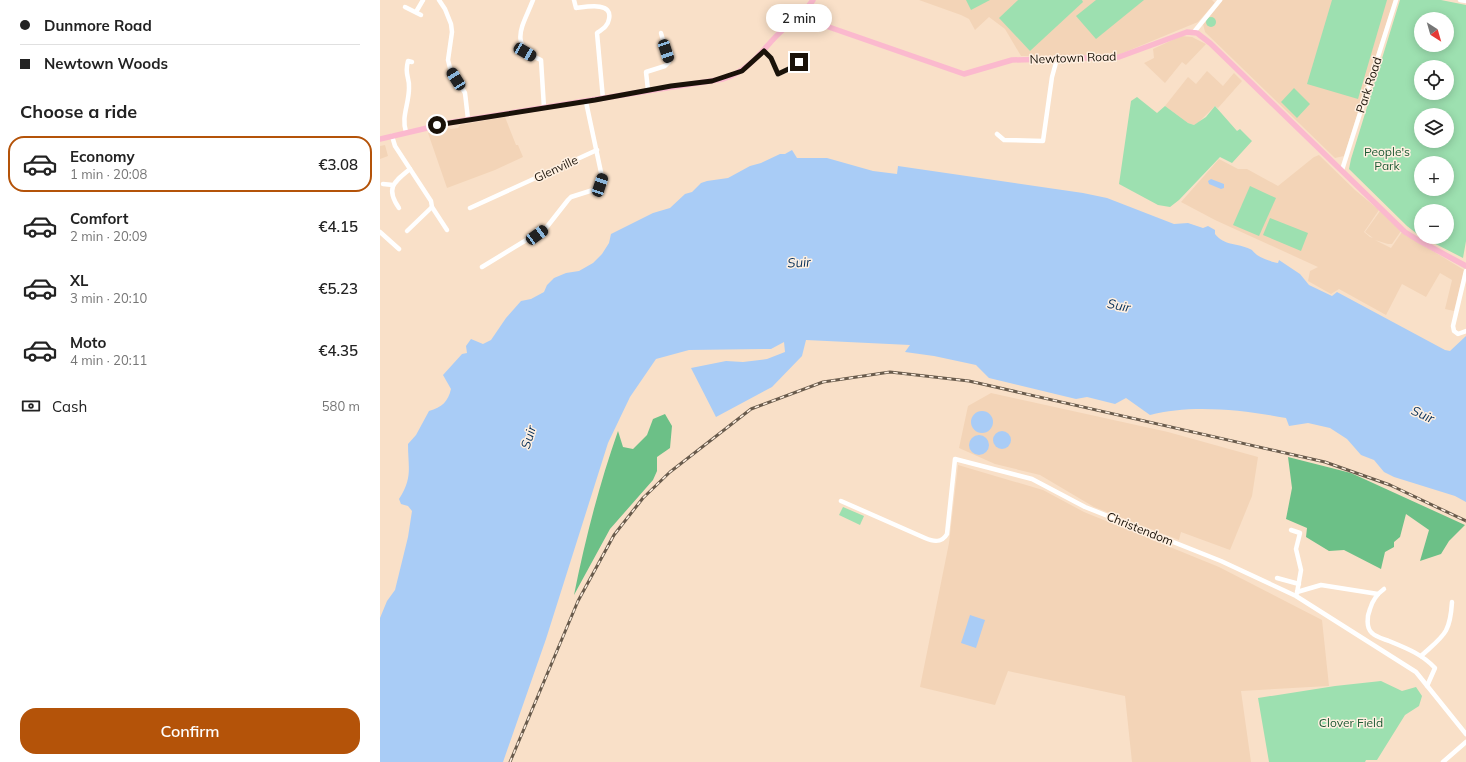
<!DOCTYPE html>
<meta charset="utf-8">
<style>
:root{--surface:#fff;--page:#f6f6f6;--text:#222;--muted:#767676;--line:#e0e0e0;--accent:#b45309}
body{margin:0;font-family:Mulish,sans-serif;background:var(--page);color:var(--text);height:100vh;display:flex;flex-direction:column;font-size:15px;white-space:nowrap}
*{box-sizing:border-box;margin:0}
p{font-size:13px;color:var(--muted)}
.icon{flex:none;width:22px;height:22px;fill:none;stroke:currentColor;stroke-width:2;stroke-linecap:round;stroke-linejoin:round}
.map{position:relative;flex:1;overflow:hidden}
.drawer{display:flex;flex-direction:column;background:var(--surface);width:380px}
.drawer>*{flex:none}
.hud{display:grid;align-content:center;height:88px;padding:0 20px;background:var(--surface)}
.needle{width:26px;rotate:143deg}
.buttons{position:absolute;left:1034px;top:12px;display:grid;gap:8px}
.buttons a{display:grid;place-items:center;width:40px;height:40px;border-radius:50%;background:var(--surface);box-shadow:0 2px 10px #0003;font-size:20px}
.end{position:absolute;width:18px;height:18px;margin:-9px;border:5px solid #1a1209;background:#fff;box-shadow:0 0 0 2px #fff}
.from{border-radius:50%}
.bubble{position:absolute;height:28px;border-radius:14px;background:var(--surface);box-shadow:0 2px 10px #0003;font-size:13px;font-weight:600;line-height:28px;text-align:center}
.car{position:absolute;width:12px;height:24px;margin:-12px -6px;border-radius:5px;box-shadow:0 0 3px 1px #0007;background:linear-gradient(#222 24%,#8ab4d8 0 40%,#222 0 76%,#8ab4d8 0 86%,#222 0)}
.hud b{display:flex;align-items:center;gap:14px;height:38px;font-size:15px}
.hud b+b{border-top:1px solid var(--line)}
.hud i{width:10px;height:10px;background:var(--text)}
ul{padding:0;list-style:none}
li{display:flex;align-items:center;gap:12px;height:56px;margin:0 8px 6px;padding:0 12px;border:2px solid transparent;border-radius:16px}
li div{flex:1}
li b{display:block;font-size:15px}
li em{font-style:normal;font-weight:600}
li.selected{border-color:var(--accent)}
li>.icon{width:36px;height:36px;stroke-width:1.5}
h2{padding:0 20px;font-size:18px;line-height:48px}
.pay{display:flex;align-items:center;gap:10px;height:44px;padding:0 20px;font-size:15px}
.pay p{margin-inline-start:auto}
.primary-button{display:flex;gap:8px;margin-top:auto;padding:8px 20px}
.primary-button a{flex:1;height:46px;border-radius:16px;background:var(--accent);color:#fff;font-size:16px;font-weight:600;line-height:46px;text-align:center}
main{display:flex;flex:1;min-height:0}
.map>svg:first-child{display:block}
.built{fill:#f3d4b7}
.green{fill:#9de0b0;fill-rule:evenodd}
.forest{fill:#6cc087}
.water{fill:#a9ccf6}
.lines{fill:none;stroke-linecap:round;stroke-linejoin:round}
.minor{stroke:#fff;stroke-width:4.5}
.major{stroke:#fbb9ce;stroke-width:5.5}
.rail-casing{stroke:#695b4c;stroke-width:3}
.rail{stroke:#fff0e1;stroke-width:1.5;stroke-dasharray:4.5;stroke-linecap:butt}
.route{stroke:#1a1209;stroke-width:5}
.labels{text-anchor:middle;stroke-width:3;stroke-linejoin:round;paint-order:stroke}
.street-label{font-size:12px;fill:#1a1209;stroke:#fff0e1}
.park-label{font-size:12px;fill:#1d5a34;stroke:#fff0e1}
.water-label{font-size:13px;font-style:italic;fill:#09325c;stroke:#fff0e1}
</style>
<main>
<section class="drawer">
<div class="hud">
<b><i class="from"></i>Dunmore Road</b>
<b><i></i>Newtown Woods</b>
</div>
<h2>Choose a ride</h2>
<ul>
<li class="selected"><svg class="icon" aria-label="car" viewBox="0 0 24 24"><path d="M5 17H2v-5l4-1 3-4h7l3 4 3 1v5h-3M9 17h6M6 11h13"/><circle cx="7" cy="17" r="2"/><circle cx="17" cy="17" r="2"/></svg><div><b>Economy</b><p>1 min · 20:08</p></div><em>€3.08</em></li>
<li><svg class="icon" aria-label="car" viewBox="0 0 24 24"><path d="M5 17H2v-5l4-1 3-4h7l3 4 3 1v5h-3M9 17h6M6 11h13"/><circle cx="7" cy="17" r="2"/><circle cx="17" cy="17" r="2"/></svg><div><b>Comfort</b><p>2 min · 20:09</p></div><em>€4.15</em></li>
<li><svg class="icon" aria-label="car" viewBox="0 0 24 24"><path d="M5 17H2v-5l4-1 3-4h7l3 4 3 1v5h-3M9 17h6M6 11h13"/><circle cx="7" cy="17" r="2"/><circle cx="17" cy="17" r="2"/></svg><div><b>XL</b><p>3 min · 20:10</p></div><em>€5.23</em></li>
<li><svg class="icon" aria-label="car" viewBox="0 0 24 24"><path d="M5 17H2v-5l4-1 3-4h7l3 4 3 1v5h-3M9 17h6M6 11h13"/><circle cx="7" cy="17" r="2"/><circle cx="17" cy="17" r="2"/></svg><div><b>Moto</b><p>4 min · 20:11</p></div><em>€4.35</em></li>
</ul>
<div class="pay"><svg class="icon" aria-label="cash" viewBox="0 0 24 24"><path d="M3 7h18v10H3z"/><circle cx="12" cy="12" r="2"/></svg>Cash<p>580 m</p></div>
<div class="primary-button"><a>Confirm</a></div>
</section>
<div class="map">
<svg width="1086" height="762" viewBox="0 0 1086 762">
<rect width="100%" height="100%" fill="#f9e0c8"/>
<g class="built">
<polygon points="539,0 832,0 835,3 818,22 738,55 641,56 625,29 609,17 595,30 589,19 581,15"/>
<polygon points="843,0 1014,0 964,156 955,158 825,32 823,24"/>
<polygon points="801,36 812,37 826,44 806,65 802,62 785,83 764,63 774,58 773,49"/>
<polygon points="827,71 843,86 854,73 862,81 838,108 835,106 819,122 814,125 808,123 785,106 808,77 816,84"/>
<polygon points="125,117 136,145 138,145 143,157 115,170 67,188 48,133 66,127 71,129 78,128 80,125"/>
<polygon points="5,145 8,156 0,159 0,146"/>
<polygon points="939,155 975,190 999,210 984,232 990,237 993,238 985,232 1000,211 1021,231 1012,244 1008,244 995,240 1011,248 1022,232 1084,270 1074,311 1065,309 1072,280 1060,273 1046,297 1022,284 1006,315 959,289 951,294 928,281 930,271 938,267 835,220 801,202 839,159 858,169 867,169 898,186 934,157"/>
<polygon points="611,393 788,432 878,457 872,496 850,550 801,532 799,540 714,507 660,475 615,464 579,448 588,406"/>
<polygon points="578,465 663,490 704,512 839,567 942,620 949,686 861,691 871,762 752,762 745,696 628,671 615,705 540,687 569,543"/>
</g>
<g class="green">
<polygon points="586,0 610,0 591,10"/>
<polygon points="638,0 702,0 703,2 650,51 619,18"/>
<polygon points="716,0 764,0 716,39 696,16"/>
<polygon points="952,0 1007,0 978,99 927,84"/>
<path d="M1020 0H1061L1086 5V241L1083 258 1042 237H1067V211H1041V237L1027 226 969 169 971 159ZM1041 19H1067V45H1041ZM1041 67H1067V93H1041ZM1041 115H1067V141H1041ZM1041 163H1067V189H1041Z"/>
<circle cx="831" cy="22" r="5"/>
<polygon points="914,88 930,104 917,118 901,102"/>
<polygon points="757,97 777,113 785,106 808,123 814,125 826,117 835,106 857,131 860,129 872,141 852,163 840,157 799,200 790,207 778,205 739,184 751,101"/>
<polygon points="870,186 896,198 879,236 853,225"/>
<polygon points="890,218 928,233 921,251 883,235"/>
<polygon points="463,507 484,516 480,525 459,515"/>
<polygon points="1001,681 1022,691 1036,687 1042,696 1039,706 1025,715 997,760 986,760 985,762 889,762 878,698 955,686"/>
</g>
<g class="forest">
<path d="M285 414 292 426 290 448 277 457V471L273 480 230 529 194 595C205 540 219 485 238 431L243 447 253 449 267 435 273 419Z"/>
<polygon points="908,457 971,473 1085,525 1069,541 1061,554 1040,561 1049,530 1026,514 1020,537 1014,542 1014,547 1005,552 1001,569 964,550 949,551 926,537 927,528 906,519 912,488"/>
</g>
<g class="water">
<path d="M412 150 417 158H447L493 171 517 174 518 166 703 193 727 198 794 224 808 223 823 228 828 226 835 230V234C844 246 858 243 870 249 873 250 874 253 877 255 883 259 892 262 898 263L899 260 920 274 929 285 952 296 957 292 1065 350 1070 351 1086 336V502L1075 496 1014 477 1004 472 994 460 981 455 967 439 950 428 928 423 909 426 906 418C864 410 811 404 770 415L746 398 735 404 707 397 696 399 609 378 596 365 554 356 525 352 530 345 426 340 422 356 392 387 336 417 311 368 346 361 363 362 387 359 405 352 404 342 391 349 309 350 276 359 250 397 228 443 166 639 123 762H0V618L7 601 15 590 28 537 32 511 28 506 21 504 19 499C33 477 28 468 28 444L36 435 49 411C62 407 68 402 71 389L63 375 82 354 87 353 86 346 91 339 103 344 111 340 126 318 141 301 151 299 164 292 167 285 174 278 186 273 199 271 213 263 222 254 229 243 231 234 273 213 290 208 305 194 312 192 321 183 327 181 348 178 370 166 381 163 400 154H405Z"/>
<polygon points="831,179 844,184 844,188 841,189 829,184 828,181"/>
<circle cx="602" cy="422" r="11"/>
<circle cx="622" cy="440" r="9"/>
<circle cx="599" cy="445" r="10"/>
<polygon points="590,615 605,620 596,648 581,643"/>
</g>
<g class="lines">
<g class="minor">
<polyline points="59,0 65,9 71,24 72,32 68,60 70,68 85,93 88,119"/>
<path d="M153 0C143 26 127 45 161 60L164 108"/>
<path d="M194 0 196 8C205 7 233 1 229 19 228 26 223 29 217 33L223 99"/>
<polyline points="1080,0 1086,1"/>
<polyline points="25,7 41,15"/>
<polyline points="36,12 43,0"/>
<polyline points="814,32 840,0"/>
<polyline points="384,51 391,58 398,74 415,67 425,59"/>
<polyline points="268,90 266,72 285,66 289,62 281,33"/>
<path d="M26 132C21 117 29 104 29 88 30 77 24 76 28 61L32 62"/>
<polyline points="617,134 624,140 663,141 672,77 677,59"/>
<polyline points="12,136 15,146 51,201 52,207 67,230"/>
<polyline points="962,170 1016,0"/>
<polyline points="3,184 13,185"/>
<path d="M19 208C5 188 14 182 30 169"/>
<polyline points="90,208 217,150"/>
<polyline points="27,231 52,207"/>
<polyline points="0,232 19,249"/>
<polyline points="102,267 166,228 188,200 191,197 213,190 220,185 222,177 206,102"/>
<polyline points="1086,271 1073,326 1074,331 1078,334 1086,331"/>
<path d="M461 501 545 538C554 542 562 543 567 534L575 459 652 479 705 507 841 561 916 596 1036 672 1086 734"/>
<polyline points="911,530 920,533 916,549 921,570 917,593"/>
<polyline points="897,578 919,584"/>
<path d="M1004 589C997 594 992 602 990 609 987 616 986 628 992 633 996 637 1004 639 1009 641 1026 648 1042 654 1055 668L1047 686"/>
<polyline points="917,592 941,585 998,594"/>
<path d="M1041 656C1064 635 1070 634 1072 602"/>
<polyline points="1063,762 1086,742"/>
</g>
<g class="major">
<polyline points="423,18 584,74 632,60 739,57 807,32 817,33 830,43 1025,232 1038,240 1086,266"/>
<polyline points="423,18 427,8 433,0"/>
<path d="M0 139 73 122 343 79C383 66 389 30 423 18"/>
</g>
<g class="rail-casing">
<polyline id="rail" points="130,762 198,601 234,535 263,498 290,472 371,409 443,382 510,372 589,381 945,462 1010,485 1086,521"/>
</g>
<use href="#rail" class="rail"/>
</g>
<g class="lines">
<polyline class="route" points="57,125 215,100 291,86 332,81 362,71 384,51 391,58 398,74 415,66 419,62"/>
</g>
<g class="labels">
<g class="street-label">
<text transform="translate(693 58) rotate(-2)" y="4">Newtown Road</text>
<text transform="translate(989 85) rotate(-72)" y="4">Park Road</text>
<text transform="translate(176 169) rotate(-25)" y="4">Glenville</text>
<text transform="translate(760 529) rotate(22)" y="4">Christendom</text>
</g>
<g class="park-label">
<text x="1007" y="156">People's<tspan x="1007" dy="14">Park</tspan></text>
<text x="971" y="727">Clover Field</text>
</g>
<g class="water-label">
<text transform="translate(419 262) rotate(-3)" y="5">Suir</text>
<text transform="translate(739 305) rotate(12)" y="5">Suir</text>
<text transform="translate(1043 414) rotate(24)" y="5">Suir</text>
<text transform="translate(148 437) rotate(-73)" y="5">Suir</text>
</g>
</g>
</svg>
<div class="buttons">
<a><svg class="needle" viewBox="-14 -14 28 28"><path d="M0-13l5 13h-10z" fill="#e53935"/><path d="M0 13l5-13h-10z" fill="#767676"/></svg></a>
<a><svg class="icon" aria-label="locate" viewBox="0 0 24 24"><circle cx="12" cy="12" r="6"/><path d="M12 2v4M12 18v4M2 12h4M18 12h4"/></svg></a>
<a><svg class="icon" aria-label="layers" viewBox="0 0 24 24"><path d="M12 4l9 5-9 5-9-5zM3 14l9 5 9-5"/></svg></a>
<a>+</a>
<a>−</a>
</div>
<i class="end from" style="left:57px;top:125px"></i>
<i class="end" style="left:419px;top:62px"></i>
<div class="bubble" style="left:386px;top:4px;width:66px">2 min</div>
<i class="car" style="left:286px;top:51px;rotate:162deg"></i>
<i class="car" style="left:145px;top:52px;rotate:120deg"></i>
<i class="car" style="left:76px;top:79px;rotate:328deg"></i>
<i class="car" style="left:220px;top:185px;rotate:18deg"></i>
<i class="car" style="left:157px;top:235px;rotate:54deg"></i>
</div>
</main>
